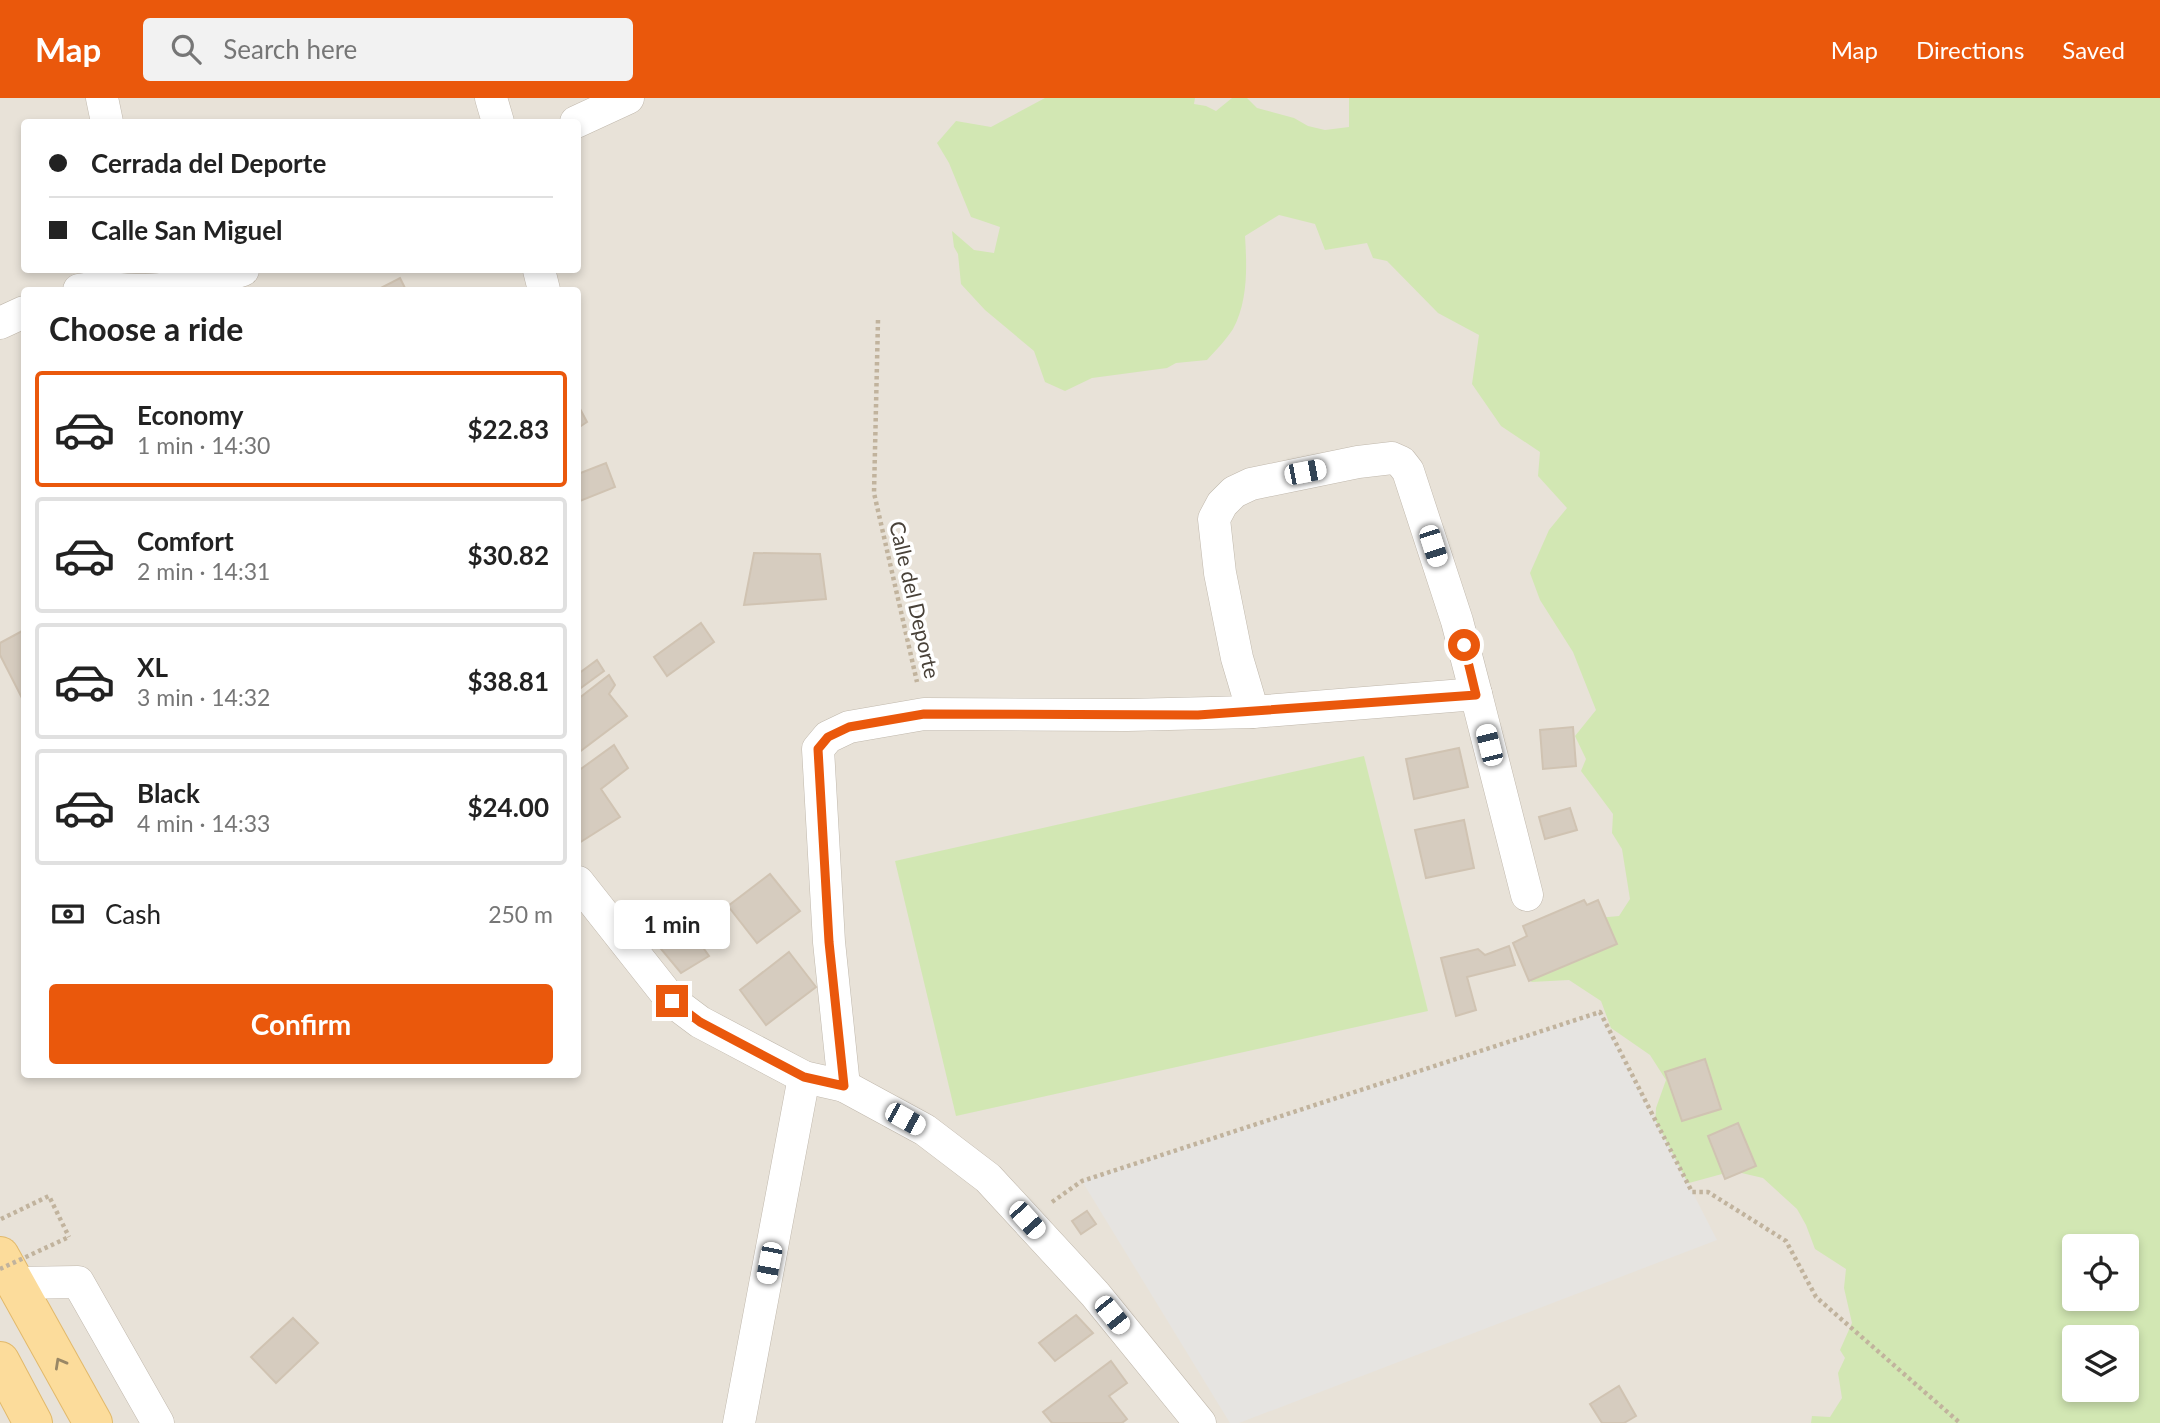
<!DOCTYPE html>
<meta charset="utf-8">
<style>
:root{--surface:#fff;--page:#f2f2f2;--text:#222;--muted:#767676;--line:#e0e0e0;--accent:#ea580c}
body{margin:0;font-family:Lato,sans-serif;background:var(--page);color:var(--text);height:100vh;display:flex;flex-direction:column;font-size:26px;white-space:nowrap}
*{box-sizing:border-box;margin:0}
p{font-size:23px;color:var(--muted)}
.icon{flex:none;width:38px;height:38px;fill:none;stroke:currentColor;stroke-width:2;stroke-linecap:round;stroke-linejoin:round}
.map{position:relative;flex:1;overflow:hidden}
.drawer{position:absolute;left:21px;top:189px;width:560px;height:791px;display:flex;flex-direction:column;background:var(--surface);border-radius:7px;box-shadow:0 4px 10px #0003}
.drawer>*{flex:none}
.banner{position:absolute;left:21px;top:21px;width:560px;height:154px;border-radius:7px;box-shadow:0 4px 10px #0003;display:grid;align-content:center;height:154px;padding:0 28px;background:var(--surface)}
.tools{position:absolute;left:2062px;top:1136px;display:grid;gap:14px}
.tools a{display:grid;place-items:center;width:77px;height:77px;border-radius:7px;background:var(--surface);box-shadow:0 4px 10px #0003;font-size:35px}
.end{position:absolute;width:32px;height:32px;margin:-16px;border:9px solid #ea580c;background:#fff;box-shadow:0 0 0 4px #fff}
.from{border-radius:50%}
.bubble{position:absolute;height:49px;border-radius:7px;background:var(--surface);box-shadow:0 4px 10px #0003;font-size:23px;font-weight:700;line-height:49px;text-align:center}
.car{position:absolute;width:21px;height:42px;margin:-21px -10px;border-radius:9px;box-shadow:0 0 5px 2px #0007;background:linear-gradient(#fff 24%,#345 0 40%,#fff 0 76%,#345 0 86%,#fff 0)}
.banner b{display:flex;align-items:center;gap:24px;height:66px;font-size:26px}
.banner b+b{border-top:2px solid var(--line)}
.banner i{width:18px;height:18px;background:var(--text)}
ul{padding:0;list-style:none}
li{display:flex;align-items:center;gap:21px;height:116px;margin:0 14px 10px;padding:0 14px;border:4px solid var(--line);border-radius:7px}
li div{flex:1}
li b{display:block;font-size:26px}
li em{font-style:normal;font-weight:700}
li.active{border-color:var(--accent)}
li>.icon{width:63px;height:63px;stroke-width:1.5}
h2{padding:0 28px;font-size:32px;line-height:84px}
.pay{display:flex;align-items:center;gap:18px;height:77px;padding:0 28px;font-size:26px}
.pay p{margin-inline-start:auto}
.action{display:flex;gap:14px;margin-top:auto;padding:14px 28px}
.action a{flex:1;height:80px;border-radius:7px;background:var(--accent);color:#fff;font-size:28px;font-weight:700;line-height:80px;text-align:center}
header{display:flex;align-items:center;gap:42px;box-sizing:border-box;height:98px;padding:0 35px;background:var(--accent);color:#fff}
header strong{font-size:33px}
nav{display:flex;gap:38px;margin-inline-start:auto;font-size:24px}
.search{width:490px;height:63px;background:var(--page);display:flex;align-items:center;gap:18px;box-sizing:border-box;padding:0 24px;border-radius:7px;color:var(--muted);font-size:26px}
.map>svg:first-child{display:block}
.residential{fill:#e8e2d8;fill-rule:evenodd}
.green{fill:#d2e7b3;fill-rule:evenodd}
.parking{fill:#e6e4e1}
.building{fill:#d6ccbf;stroke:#d0c3b2;stroke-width:2}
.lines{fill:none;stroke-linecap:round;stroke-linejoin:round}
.minor-casing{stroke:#c0b8ac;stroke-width:33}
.primary-casing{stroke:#e2b96a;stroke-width:40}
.path{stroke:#c1b39d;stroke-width:4.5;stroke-dasharray:3.5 3.5;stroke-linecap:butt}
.minor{stroke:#fff;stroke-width:32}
.primary{stroke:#fcdc9b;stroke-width:38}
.path-bridge{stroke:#c1b39d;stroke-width:4.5;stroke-dasharray:3.5 3.5;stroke-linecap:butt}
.oneway{stroke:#998765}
.route{stroke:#ea580c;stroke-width:9}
.labels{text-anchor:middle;stroke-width:7;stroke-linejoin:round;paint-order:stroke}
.street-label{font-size:21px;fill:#484138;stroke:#fff}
</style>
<header>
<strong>Map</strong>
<div class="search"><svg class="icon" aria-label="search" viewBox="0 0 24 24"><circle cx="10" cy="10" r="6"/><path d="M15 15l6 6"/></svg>Search here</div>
<nav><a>Map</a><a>Directions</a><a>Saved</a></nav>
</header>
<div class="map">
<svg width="2160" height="1325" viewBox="0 0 2160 1325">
<rect width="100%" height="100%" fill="#f4f1e9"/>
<path class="residential" d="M0 0H1837L2160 793V1325H0ZM24 24H578V172H24ZM24 192H578V976H24ZM2074 1148H2126V1200H2074ZM2074 1239H2126V1292H2074Z"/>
<g class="green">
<path d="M1045 0H1195L1194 6 1206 8 1216 13 1232 0H1247L1257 10 1294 20 1308 28 1325 32 1349 29V0H2160V1325H1811L1812 1318 1830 1319 1842 1300 1838 1275 1845 1260 1840 1252 1852 1225 1844 1190 1846 1171 1815 1151 1806 1127 1797 1111 1763 1080 1733 1073 1689 1085 1663 1084 1655 1033 1656 1010 1666 982 1650 957 1611 930 1601 903 1569 882 1531 884 1539 865 1575 822 1619 818 1630 801 1622 751 1612 735 1613 716 1581 673 1586 661 1575 638 1596 612 1573 554 1540 502 1530 475 1549 432 1567 410 1538 378 1540 354 1501 328 1472 286 1479 237 1438 215 1387 163 1373 160 1367 145 1325 152 1315 126 1279 117 1245 138C1247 169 1248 203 1233 231 1226 242 1216 252 1207 262L1176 265 1167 270 1092 280 1065 293 1045 284 1034 253 985 212 961 186 958 156 954 149 952 133 974 152 994 155 1000 129 971 119 949 65 937 45 956 23 991 29ZM2074 1148H2126V1200H2074ZM2074 1239H2126V1292H2074Z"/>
<polygon points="1364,658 1428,913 956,1018 895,763"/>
</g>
<polygon class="parking" points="1600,914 1717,1142 1239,1325 1230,1325 1082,1083"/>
<g class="building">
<polygon points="400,180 406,192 377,192"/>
<polygon points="578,307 587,324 578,330"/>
<polygon points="606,365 615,389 580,403 578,396 578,376"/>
<polygon points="754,455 820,456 826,501 744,507"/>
<polygon points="701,525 714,544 667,578 654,559"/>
<polygon points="24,532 24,604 0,557 0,545"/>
<polygon points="597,562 604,573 578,592 578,576"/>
<polygon points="609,577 615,587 609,596 627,618 578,655 578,601"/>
<polygon points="1573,629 1576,668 1543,671 1540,632"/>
<polygon points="614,647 628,670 601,691 620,719 579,745 578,673"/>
<polygon points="1459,650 1468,689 1414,701 1406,661"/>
<polygon points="1570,710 1577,732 1545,741 1539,719"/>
<polygon points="1464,722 1474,770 1426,780 1415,732"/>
<polygon points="770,776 800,813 757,845 728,808"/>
<polygon points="1584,802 1587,807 1598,802 1617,846 1529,883 1513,845 1527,838 1523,828"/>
<polygon points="689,830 709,858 681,875 661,851"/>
<polygon points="1509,848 1515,867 1467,879 1476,912 1456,918 1441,860 1478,851 1485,857"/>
<polygon points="789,854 816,889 766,927 740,892"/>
<polygon points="1705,961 1721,1011 1682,1023 1665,974"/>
<polygon points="1738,1025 1756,1068 1725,1081 1708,1038"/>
<polygon points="1087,1113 1096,1126 1081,1136 1072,1123"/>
<polygon points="1076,1217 1093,1235 1055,1263 1039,1245"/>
<polygon points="293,1220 318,1245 276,1285 251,1259"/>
<polygon points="1111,1263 1127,1285 1109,1298 1127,1321 1122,1325 1052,1325 1043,1314"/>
<polygon points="1619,1288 1636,1318 1624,1325 1602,1325 1590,1306"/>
</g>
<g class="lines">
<g class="minor-casing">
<g id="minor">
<polyline points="102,0 107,24"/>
<polyline points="491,0 498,24"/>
<polyline points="576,24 628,0"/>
<polyline points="539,172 544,192"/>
<path d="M79 192C102 187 123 193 146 192 182 190 209 183 243 172"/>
<polyline points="0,225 24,214"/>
<polyline points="1253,614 1476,596 1527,797"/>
<polyline points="578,784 672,903 700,924 804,979 844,988 925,1032 988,1080 1095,1196 1200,1325"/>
<polyline points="844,988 829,844 818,651 828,639 849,629 924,616 1127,617 1253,614 1237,560 1220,475 1214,421 1222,406 1234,394 1251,386 1358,364 1392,360 1401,364 1408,373 1457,523 1476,596"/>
<polyline points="15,1185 78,1184 158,1325"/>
<polyline points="739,1325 804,979"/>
</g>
</g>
<g class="primary-casing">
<g id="primary">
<polyline points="0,1158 93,1325"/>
<polyline points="0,1263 33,1325"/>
</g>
</g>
<g class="path">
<polyline points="878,222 874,395 917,584"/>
<polyline points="1052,1104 1082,1083 1600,914 1692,1094 1708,1094 1786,1143 1816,1199 1960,1325"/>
<polyline points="1,1121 49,1098 69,1139"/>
</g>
<use href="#minor" class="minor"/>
<use href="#primary" class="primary"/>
<polyline class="path-bridge" points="0,1171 69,1139"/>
</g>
<defs><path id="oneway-chevron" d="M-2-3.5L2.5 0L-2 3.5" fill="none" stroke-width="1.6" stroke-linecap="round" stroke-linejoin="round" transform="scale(1.75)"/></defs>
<use class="oneway" href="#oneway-chevron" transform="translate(60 1265) rotate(-119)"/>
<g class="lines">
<polyline class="route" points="672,903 700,924 804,979 844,988 829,844 818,651 828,639 849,629 924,616 1198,617 1476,597 1464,547"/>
</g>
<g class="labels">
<g class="street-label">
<text transform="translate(914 502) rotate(77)" y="7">Calle del Deporte</text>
</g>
</g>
</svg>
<div class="tools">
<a><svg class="icon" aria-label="locate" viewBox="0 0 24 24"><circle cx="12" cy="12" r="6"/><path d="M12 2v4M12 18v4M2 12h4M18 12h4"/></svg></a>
<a><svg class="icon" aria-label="layers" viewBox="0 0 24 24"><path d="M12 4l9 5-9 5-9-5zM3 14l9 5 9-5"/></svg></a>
</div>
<i class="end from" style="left:1464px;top:547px"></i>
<i class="end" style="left:672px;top:903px"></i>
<div class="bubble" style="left:614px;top:802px;width:116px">1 min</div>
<i class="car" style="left:1305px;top:374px;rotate:79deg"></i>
<i class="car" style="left:1433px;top:448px;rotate:162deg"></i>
<i class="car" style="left:1489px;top:647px;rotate:346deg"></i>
<i class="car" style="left:905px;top:1021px;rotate:119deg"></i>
<i class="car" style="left:1027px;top:1122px;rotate:138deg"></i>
<i class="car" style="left:769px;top:1165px;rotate:191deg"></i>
<i class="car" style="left:1112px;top:1217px;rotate:141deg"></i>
<div class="banner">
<b><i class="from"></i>Cerrada del Deporte</b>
<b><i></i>Calle San Miguel</b>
</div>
<section class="drawer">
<h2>Choose a ride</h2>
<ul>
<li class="active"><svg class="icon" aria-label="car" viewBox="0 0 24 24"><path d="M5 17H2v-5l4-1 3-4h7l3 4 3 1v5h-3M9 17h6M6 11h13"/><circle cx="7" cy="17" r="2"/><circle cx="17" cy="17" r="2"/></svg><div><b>Economy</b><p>1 min · 14:30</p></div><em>$22.83</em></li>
<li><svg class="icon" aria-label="car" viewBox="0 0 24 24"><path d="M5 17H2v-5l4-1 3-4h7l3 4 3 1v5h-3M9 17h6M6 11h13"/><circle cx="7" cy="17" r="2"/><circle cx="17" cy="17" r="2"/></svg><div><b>Comfort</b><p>2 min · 14:31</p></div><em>$30.82</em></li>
<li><svg class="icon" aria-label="car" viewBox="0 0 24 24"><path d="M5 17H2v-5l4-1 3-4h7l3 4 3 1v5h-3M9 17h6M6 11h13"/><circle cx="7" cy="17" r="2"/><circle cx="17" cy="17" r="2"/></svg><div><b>XL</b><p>3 min · 14:32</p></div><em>$38.81</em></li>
<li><svg class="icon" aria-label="car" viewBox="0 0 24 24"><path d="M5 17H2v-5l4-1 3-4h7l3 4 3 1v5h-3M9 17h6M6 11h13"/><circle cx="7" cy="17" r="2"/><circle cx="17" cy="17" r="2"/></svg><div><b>Black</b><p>4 min · 14:33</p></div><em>$24.00</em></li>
</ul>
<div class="pay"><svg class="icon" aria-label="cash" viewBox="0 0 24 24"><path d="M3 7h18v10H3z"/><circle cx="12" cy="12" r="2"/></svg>Cash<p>250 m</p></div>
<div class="action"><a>Confirm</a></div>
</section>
</div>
